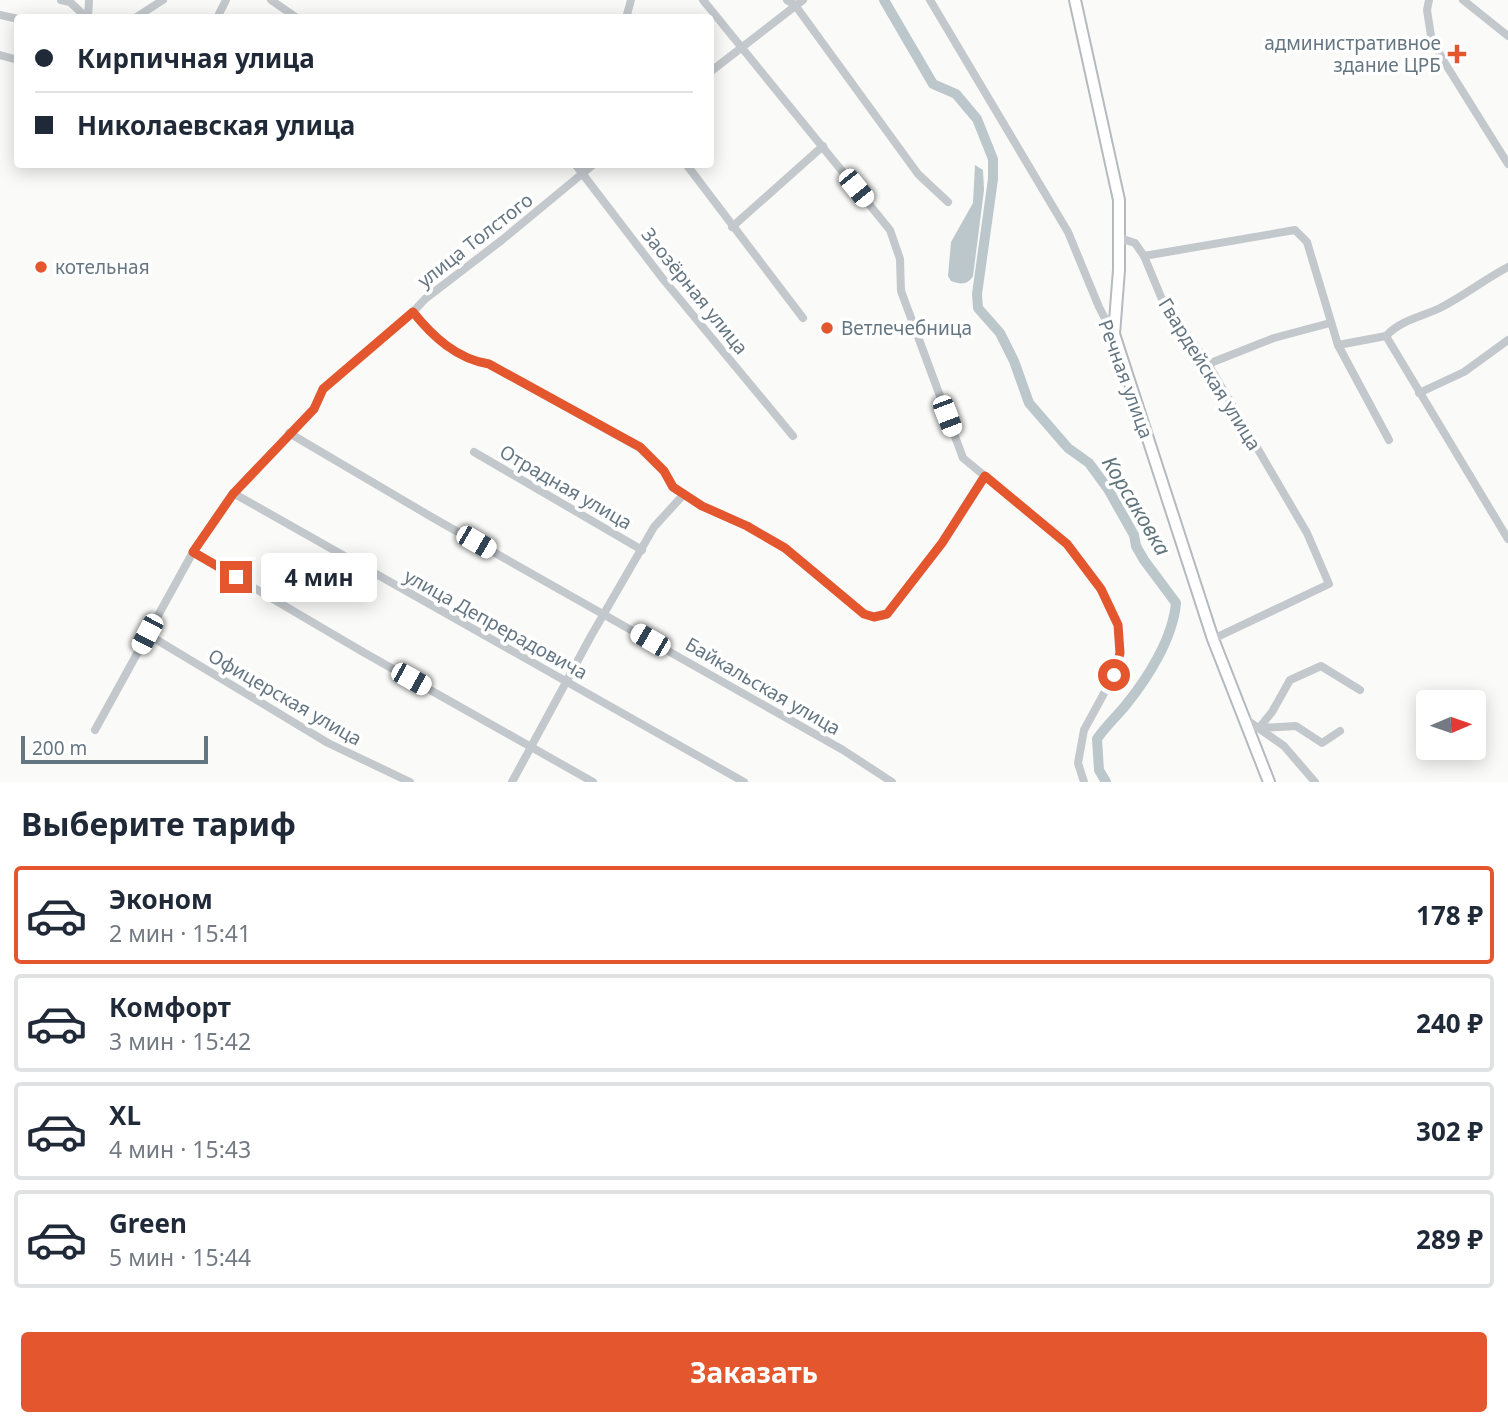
<!DOCTYPE html>
<html lang="ru">
<meta charset="utf-8">
<style>
:root{--surface:#fff;--page:#f2f2f3;--text:#1f2937;--muted:#747a83;--line:#e0e1e3;--accent:#e4572e}
body{margin:0;font-family:"Noto Sans",sans-serif;background:var(--page);color:var(--text);height:100vh;display:flex;flex-direction:column;font-size:26px;white-space:nowrap}
*{box-sizing:border-box;margin:0}
p{font-size:23px;color:var(--muted)}
.icon{flex:none;width:38px;height:38px;fill:none;stroke:currentColor;stroke-width:2;stroke-linecap:round;stroke-linejoin:round}
.map{position:relative;height:782px;overflow:hidden}
.details{display:flex;flex-direction:column;background:var(--surface);flex:1}
.details>*{flex:none}
.hud{position:absolute;left:14px;top:14px;width:700px;height:154px;border-radius:7px;box-shadow:0 4px 18px #0003;display:grid;align-content:center;height:154px;padding:0 21px;background:var(--surface)}
.needle{width:46px;rotate:88deg}
.fabs{position:absolute;left:1416px;top:690px;display:grid;gap:14px}
.fabs a{display:grid;place-items:center;width:70px;height:70px;border-radius:7px;background:var(--surface);box-shadow:0 4px 18px #0003;font-size:35px}
.scale{position:absolute;left:21px;bottom:18px;width:187px;box-sizing:border-box;padding-left:7px;border:4px solid #657683;border-top:0;font-size:19px;line-height:24px;white-space:nowrap;color:#657683;-webkit-text-stroke:5px #fff;paint-order:stroke}
.end{position:absolute;width:32px;height:32px;margin:-16px;border:9px solid #e4572e;background:#fff;box-shadow:0 0 0 4px #fff}
.from{border-radius:50%}
.bubble{position:absolute;height:49px;border-radius:7px;background:var(--surface);box-shadow:0 4px 18px #0003;font-size:23px;font-weight:700;line-height:49px;text-align:center}
.car{position:absolute;width:21px;height:42px;margin:-21px -10px;border-radius:9px;box-shadow:0 0 5px 2px #0007;background:linear-gradient(#fff 24%,#345 0 40%,#fff 0 76%,#345 0 86%,#fff 0)}
.hud b{display:flex;align-items:center;gap:24px;height:66px;font-size:26px}
.hud b+b{border-top:2px solid var(--line)}
.hud i{width:18px;height:18px;background:var(--text)}
ul{padding:0;list-style:none}
li{display:flex;align-items:center;gap:21px;height:98px;margin:0 14px 10px;padding:0 7px;border:4px solid var(--line);border-radius:7px}
li div{flex:1}
li b{display:block;font-size:26px}
li em{font-style:normal;font-weight:700}
li.active{border-color:var(--accent)}
li>.icon{width:63px;height:63px;stroke-width:1.5}
h2{padding:0 21px;font-size:32px;line-height:84px}
.primary-button{display:flex;gap:14px;margin-top:auto;padding:14px 21px}
.primary-button a{flex:1;height:80px;border-radius:7px;background:var(--accent);color:#fff;font-size:28px;font-weight:700;line-height:80px;text-align:center}
.map>svg:first-child{display:block}
.water{fill:#bbc7cb}
.lines{fill:none;stroke-linecap:round;stroke-linejoin:round}
.river{stroke:#bbc7cb;stroke-width:10}
.major-casing{stroke:#b5babe;stroke-width:14}
.minor{stroke:#c3c8cc;stroke-width:8}
.major{stroke:#fff;stroke-width:10}
.route{stroke:#e4572e;stroke-width:9}
.poi-dot{fill:#e4572e;stroke:#fff;stroke-width:2.5}
.labels{text-anchor:middle;stroke-width:7;stroke-linejoin:round;paint-order:stroke}
.poi-label{font-size:19px;fill:#657683;stroke:#fff;text-anchor:start}
.street-label{font-size:19px;fill:#657683;stroke:#fff}
.water-label{font-size:21px;font-style:italic;fill:#60757c;stroke:#fff}
</style>
<div class="map">
<svg width="1508" height="782" viewBox="0 0 1508 782">
<rect width="100%" height="100%" fill="#fafaf8"/>
<path class="water" d="M975 165 983 170 984 190 973 276C967 286 960 284 951 281L948 276 951 242 973 203Z"/>
<g class="lines">
<path class="river" d="M884 0 933 84 956 94 977 119 993 159V179L977 294 978 308 1000 333 1014 361 1029 403 1068 448 1089 463 1108 489 1134 535 1136 546 1144 560 1176 603C1173 638 1148 678 1125 706 1116 717 1105 727 1097 739L1099 770 1106 782"/>
<g class="major-casing">
<polyline id="major" points="1075,0 1119,200 1119,270 1114,334 1213,639 1269,782"/>
</g>
<g class="minor">
<polyline points="61,0 70,2 87,18"/>
<polyline points="271,0 297,18"/>
<polyline points="703,0 890,230 900,259 901,291 963,458 1067,544 1101,589 1118,625 1120,653 1114,675 1084,730 1078,763 1084,782"/>
<polyline points="787,0 795,5 918,174 948,202"/>
<polyline points="930,0 1068,232 1099,307 1113,334"/>
<polyline points="1429,0 1427,10 1431,36 1443,60 1508,164"/>
<polyline points="1463,0 1508,36"/>
<polyline points="0,15 18,19"/>
<polyline points="88,18 89,0"/>
<polyline points="135,18 163,0"/>
<polyline points="217,18 226,0"/>
<polyline points="626,18 631,0"/>
<polyline points="0,55 18,60"/>
<polyline points="710,72 803,0"/>
<polyline points="575,164 663,279 793,436"/>
<path d="M594 164 502 240 425 299 413 312C433 337 457 359 489 364L640 448 664 471 672 487 702 506 747 526 784 548 864 614 874 617 887 614 942 543 984 476"/>
<polyline points="686,164 803,318"/>
<polyline points="732,227 823,146"/>
<polyline points="1120,238 1135,243 1144,256 1161,297 1208,364 1307,533 1329,584 1213,639"/>
<polyline points="1144,256 1295,230 1307,242 1338,345 1386,336 1508,539"/>
<path d="M1386 336C1401 320 1421 317 1440 308 1464 296 1485 279 1508 267"/>
<polyline points="1338,345 1389,440"/>
<polyline points="1208,364 1274,338 1330,323"/>
<polyline points="1419,393 1464,372 1508,340"/>
<polyline points="289,433 435,519 843,750 892,782"/>
<polyline points="474,452 642,550"/>
<polyline points="233,493 744,782"/>
<polyline points="193,552 363,652 593,782"/>
<polyline points="147,634 328,743 410,782"/>
<polyline points="1244,718 1284,746 1315,782"/>
<polyline points="1259,728 1272,712 1290,680 1321,666 1360,690"/>
<polyline points="1259,728 1296,726 1322,743 1340,731"/>
<polyline points="95,730 193,552 233,493 314,409 323,389 413,312"/>
<polyline points="512,782 591,636 654,527 684,494"/>
</g>
<use href="#major" class="major"/>
</g>
<g class="lines">
<path class="route" d="M236 577 193 552 233 494 314 409 323 389 413 312C433 337 457 359 489 364L640 447 664 471 673 487 702 506 747 526 785 548 864 614 874 617 887 614 942 543 985 476 1067 544 1101 589 1118 625 1120 653 1114 675"/>
</g>
<g class="poi-dot">
<path d="M1453.5 43.5h7v7h7v7h-7v7h-7v-7h-7v-7h7z"/>
<circle cx="41" cy="267" r="7"/>
<circle cx="827" cy="328" r="7"/>
</g>
<g class="labels">
<g class="poi-label">
<text x="1441" y="50" text-anchor="end">административное<tspan x="1441" dy="22">здание ЦРБ</tspan></text>
<text x="55" y="274">котельная</text>
<text x="841" y="335">Ветлечебница</text>
</g>
<g class="street-label">
<text transform="translate(475 240) rotate(-38)" y="7">улица Толстого</text>
<text transform="translate(695 291) rotate(51)" y="7">Заозёрная улица</text>
<text transform="translate(1210 374) rotate(58)" y="7">Гвардейская улица</text>
<text transform="translate(1126 379) rotate(70)" y="7">Речная улица</text>
<text transform="translate(566 487) rotate(30)" y="7">Отрадная улица</text>
<text transform="translate(496 624) rotate(29)" y="7">улица Депрерадовича</text>
<text transform="translate(763 686) rotate(30)" y="7">Байкальская улица</text>
<text transform="translate(285 697) rotate(30)" y="7">Офицерская улица</text>
</g>
<g class="water-label">
<text transform="translate(1136 506) rotate(59)" y="7">Корсаковка</text>
</g>
</g>
</svg>
<div class="fabs">
<a><svg class="needle" viewBox="-14 -14 28 28"><path d="M0-13l5 13h-10z" fill="#e53935"/><path d="M0 13l5-13h-10z" fill="#747a83"/></svg></a>
</div>
<div class="scale">200 m</div>
<i class="end from" style="left:1114px;top:675px"></i>
<i class="end" style="left:236px;top:577px"></i>
<div class="bubble" style="left:261px;top:553px;width:116px">4 мин</div>
<i class="car" style="left:856px;top:188px;rotate:141deg"></i>
<i class="car" style="left:947px;top:416px;rotate:159deg"></i>
<i class="car" style="left:476px;top:542px;rotate:120deg"></i>
<i class="car" style="left:147px;top:634px;rotate:208deg"></i>
<i class="car" style="left:650px;top:640px;rotate:300deg"></i>
<i class="car" style="left:411px;top:679px;rotate:119deg"></i>
<div class="hud">
<b><i class="from"></i>Кирпичная улица</b>
<b><i></i>Николаевская улица</b>
</div>
</div>
<section class="details">
<h2>Выберите тариф</h2>
<ul>
<li class="active"><svg class="icon" aria-label="car" viewBox="0 0 24 24"><path d="M5 17H2v-5l4-1 3-4h7l3 4 3 1v5h-3M9 17h6M6 11h13"/><circle cx="7" cy="17" r="2"/><circle cx="17" cy="17" r="2"/></svg><div><b>Эконом</b><p>2 мин · 15:41</p></div><em>178 ₽</em></li>
<li><svg class="icon" aria-label="car" viewBox="0 0 24 24"><path d="M5 17H2v-5l4-1 3-4h7l3 4 3 1v5h-3M9 17h6M6 11h13"/><circle cx="7" cy="17" r="2"/><circle cx="17" cy="17" r="2"/></svg><div><b>Комфорт</b><p>3 мин · 15:42</p></div><em>240 ₽</em></li>
<li><svg class="icon" aria-label="car" viewBox="0 0 24 24"><path d="M5 17H2v-5l4-1 3-4h7l3 4 3 1v5h-3M9 17h6M6 11h13"/><circle cx="7" cy="17" r="2"/><circle cx="17" cy="17" r="2"/></svg><div><b>XL</b><p>4 мин · 15:43</p></div><em>302 ₽</em></li>
<li><svg class="icon" aria-label="car" viewBox="0 0 24 24"><path d="M5 17H2v-5l4-1 3-4h7l3 4 3 1v5h-3M9 17h6M6 11h13"/><circle cx="7" cy="17" r="2"/><circle cx="17" cy="17" r="2"/></svg><div><b>Green</b><p>5 мин · 15:44</p></div><em>289 ₽</em></li>
</ul>
<div class="primary-button"><a>Заказать</a></div>
</section>
